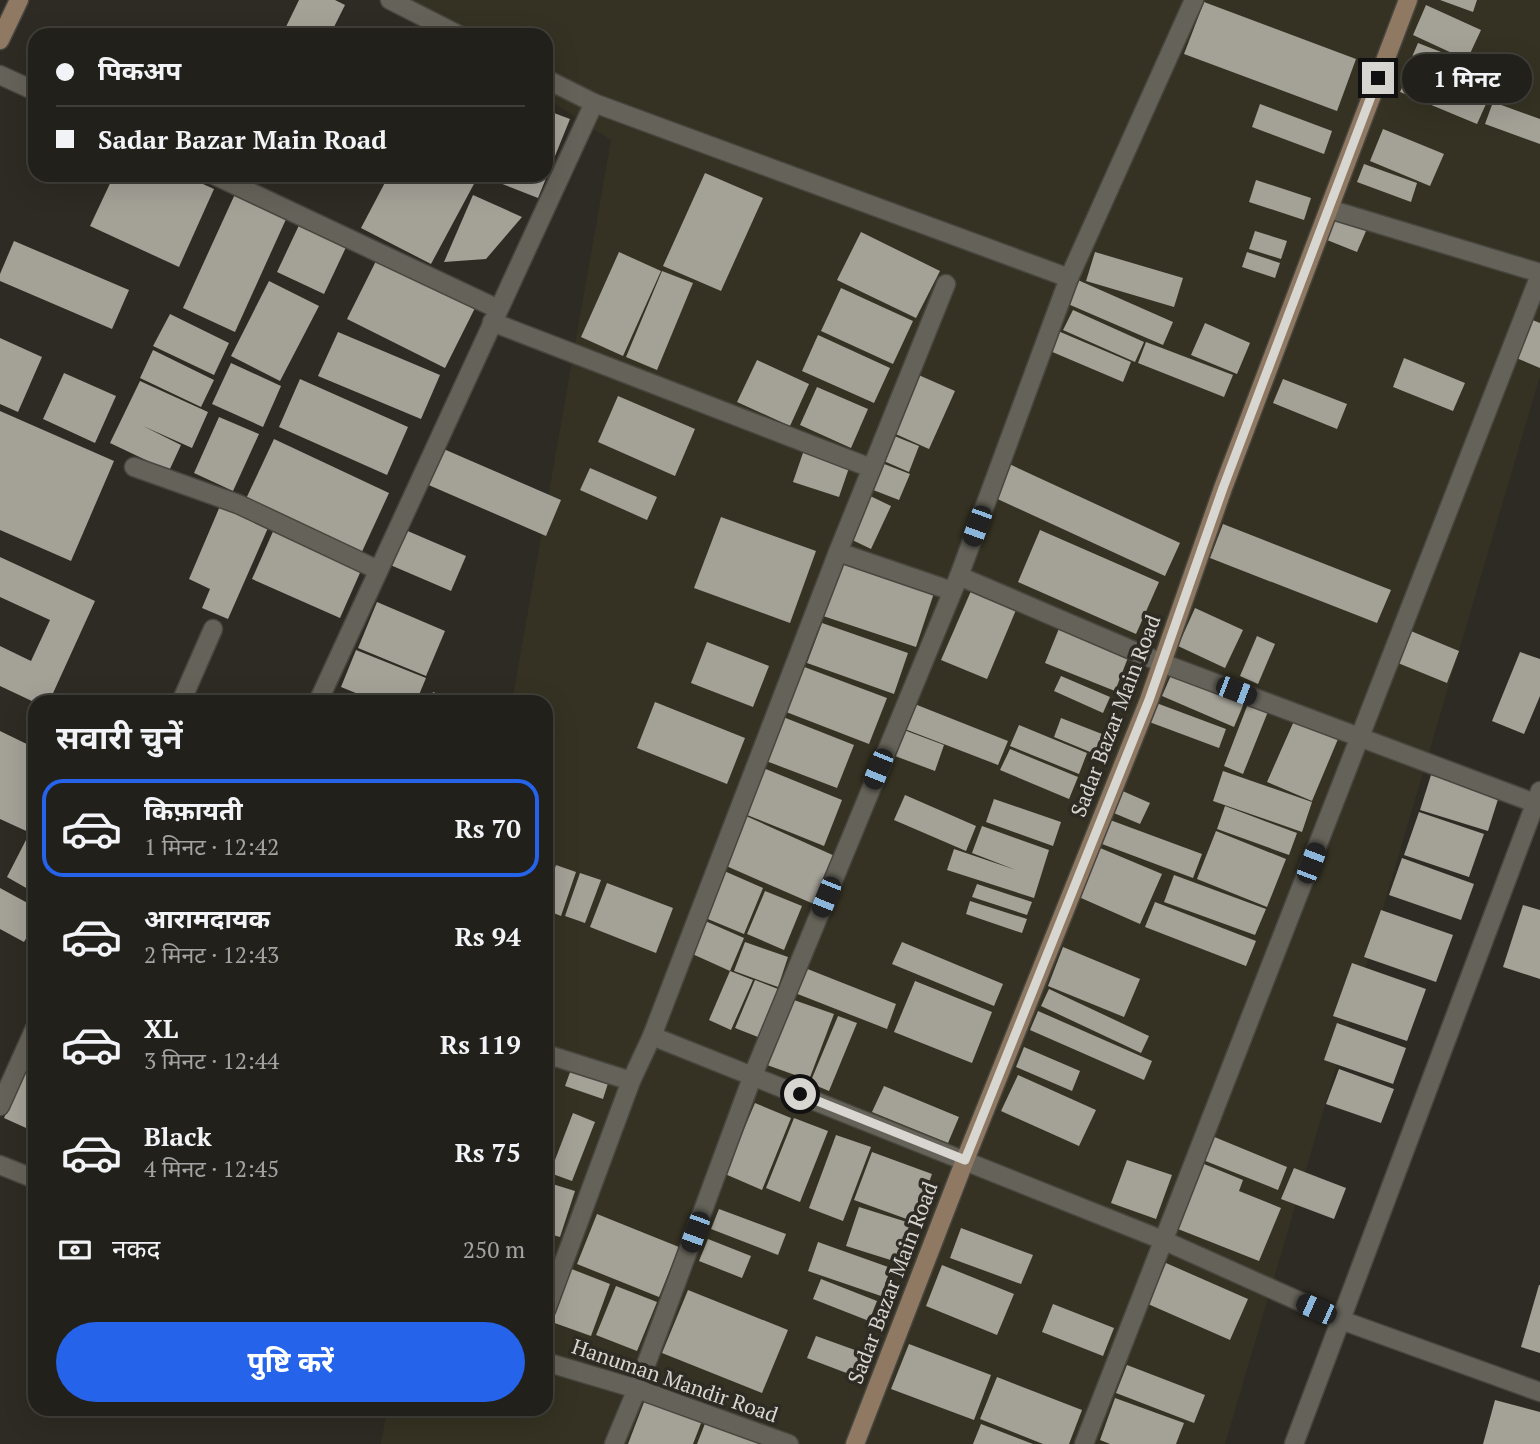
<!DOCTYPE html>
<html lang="hi">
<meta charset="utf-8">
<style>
:root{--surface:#22201a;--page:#2e2d27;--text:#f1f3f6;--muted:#a2a3a2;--line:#3f3e39;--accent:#2563eb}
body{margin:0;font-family:"PT Serif","Noto Sans Devanagari",serif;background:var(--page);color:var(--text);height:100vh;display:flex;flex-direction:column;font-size:26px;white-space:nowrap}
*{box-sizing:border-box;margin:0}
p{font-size:23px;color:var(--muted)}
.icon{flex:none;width:38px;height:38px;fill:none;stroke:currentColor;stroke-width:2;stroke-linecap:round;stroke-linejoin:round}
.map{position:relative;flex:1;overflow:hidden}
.sheet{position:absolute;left:28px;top:695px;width:525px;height:721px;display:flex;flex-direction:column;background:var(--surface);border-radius:21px;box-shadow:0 7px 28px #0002,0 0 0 2px var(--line)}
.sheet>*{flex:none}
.top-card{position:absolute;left:28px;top:28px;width:525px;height:154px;border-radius:21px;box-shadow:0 7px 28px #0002,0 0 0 2px var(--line);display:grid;align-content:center;height:154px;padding:0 28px;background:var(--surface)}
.end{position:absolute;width:32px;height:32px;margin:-16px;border:9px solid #d8d6d1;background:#111;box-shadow:0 0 0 4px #111}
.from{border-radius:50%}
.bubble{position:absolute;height:49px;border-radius:24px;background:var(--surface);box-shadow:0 7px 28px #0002,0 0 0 2px var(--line);font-size:23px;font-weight:700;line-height:49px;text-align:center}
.car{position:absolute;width:21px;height:42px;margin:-21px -10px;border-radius:9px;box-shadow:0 0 5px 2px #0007;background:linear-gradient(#222 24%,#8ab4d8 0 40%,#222 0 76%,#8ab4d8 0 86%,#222 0)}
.top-card b{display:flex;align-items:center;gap:24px;height:66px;font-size:26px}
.top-card b+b{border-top:2px solid var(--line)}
.top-card i{width:18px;height:18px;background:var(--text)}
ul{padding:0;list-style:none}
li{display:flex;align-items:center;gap:21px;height:98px;margin:0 14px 10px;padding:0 14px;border:4px solid transparent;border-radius:21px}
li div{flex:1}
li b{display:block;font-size:26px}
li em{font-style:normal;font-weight:700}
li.on{border-color:var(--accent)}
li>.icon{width:63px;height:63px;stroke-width:1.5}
h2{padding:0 28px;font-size:32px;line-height:84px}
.pay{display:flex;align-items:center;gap:18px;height:77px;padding:0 28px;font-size:26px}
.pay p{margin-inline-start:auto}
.button{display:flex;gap:14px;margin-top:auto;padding:14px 28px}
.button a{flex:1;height:80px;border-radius:42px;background:var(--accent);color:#fff;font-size:28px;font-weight:700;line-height:80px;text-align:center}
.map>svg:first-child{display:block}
.built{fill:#353223}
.building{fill:#a4a197}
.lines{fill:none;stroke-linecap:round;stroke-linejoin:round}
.lane-casing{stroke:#48463f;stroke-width:21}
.street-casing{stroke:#48463f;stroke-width:21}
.secondary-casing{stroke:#48463f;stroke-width:21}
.lane{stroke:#656359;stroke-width:18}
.street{stroke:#656359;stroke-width:18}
.secondary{stroke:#8f7963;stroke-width:18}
.route{stroke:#d8d6d1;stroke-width:9}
.labels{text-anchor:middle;stroke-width:7;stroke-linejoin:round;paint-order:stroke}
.street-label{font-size:21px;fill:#d8d6d1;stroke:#2d2b23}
</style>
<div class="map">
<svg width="1540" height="1444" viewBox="0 0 1540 1444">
<rect width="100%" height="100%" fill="#2d2b23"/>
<polygon class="built" points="391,0 1540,0 1540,376 1225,1444 381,1444 387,1409 546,1409 546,702 512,702 611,140 546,98 546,35 446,35"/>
<g class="building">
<polygon points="299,0 335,0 345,5 330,35 282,35"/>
<polygon points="1440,0 1477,0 1473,12"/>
<polygon points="1204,2 1356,59 1337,111 1184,54"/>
<polygon points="1426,5 1481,30 1467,60 1413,35"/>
<polygon points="397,29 411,35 394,35"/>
<polygon points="1418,43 1495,73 1487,94 1409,64"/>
<polygon points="1409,72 1486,104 1477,124 1400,92"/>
<polygon points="1493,102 1540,119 1540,144 1485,124"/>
<polygon points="1260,104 1332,131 1324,154 1252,127"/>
<polygon points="546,110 570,119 538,198 495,181 498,175 546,175"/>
<polygon points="1383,129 1444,154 1430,186 1370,161"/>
<polygon points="1364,164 1417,183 1411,202 1357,182"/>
<polygon points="705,173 763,198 721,291 663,266"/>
<polygon points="114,175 183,175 214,189 179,267 90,226"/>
<polygon points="389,175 462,175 475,182 431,264 361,228"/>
<polygon points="1256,180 1311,198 1304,220 1249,202"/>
<polygon points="235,194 287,217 235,332 183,308"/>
<polygon points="473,195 522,217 486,259 444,262"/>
<polygon points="1338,214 1369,224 1357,252 1327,240"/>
<polygon points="301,221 348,243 324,294 277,272"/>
<polygon points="1255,231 1287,241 1281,259 1249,249"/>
<polygon points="861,232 940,271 916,318 837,280"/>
<polygon points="14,241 129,290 112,329 0,281 0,274"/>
<polygon points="619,252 661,271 623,356 581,337"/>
<polygon points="1095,252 1183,278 1174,307 1086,281"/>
<polygon points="1247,252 1280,263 1275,278 1242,267"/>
<polygon points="378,257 476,306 445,368 347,319"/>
<polygon points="662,271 693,283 657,370 626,357"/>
<polygon points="1071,277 1173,322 1163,345 1061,301"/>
<polygon points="269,281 319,306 280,381 231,356"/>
<polygon points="841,288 913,321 893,364 821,331"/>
<polygon points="1073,310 1144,342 1135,362 1063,330"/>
<polygon points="170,314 229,343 214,375 153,346"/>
<polygon points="1530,319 1540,323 1540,368 1514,357"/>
<polygon points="1205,323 1250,343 1237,374 1191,355"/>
<polygon points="1058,331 1131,362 1123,382 1050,351"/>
<polygon points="338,332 440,375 421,419 318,376"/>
<polygon points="818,335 890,368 874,403 802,371"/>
<polygon points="0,338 42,357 18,412 0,404"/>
<polygon points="1146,342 1233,375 1224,397 1138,363"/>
<polygon points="153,350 214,380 201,407 140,378"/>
<polygon points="1404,358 1465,383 1453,411 1393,387"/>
<polygon points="757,360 809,384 790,426 737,402"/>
<polygon points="231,363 281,386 263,427 212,404"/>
<polygon points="64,373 116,396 95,443 43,419"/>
<polygon points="914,373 955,391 929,449 889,431"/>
<polygon points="300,379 408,427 387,475 279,427"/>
<polygon points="1283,379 1347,404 1337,429 1273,403"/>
<polygon points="140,381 208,412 192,448 143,426 181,445 169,471 110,443"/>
<polygon points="817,387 868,409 851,448 800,425"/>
<polygon points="618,396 695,429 675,476 598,442"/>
<polygon points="0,411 114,461 71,561 0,530"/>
<polygon points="219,417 259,434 233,491 194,473"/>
<polygon points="887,433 919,446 909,472 877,458"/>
<polygon points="274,439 389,493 360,556 244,503"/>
<polygon points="439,447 561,500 546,536 424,483"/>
<polygon points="805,447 851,462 839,497 793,482"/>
<polygon points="879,462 910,474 899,500 868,488"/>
<polygon points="1007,463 1180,543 1165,576 991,496"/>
<polygon points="590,468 657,497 647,520 580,490"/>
<polygon points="864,493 891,506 871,549 844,536"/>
<polygon points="223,499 271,521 228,619 202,608 210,589 189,579"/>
<polygon points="721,517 816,551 790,623 694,588"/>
<polygon points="1223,524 1391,590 1377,623 1210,558"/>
<polygon points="275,527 363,566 340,618 252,579"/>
<polygon points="403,529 466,556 451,591 388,564"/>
<polygon points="1040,530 1159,582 1136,634 1018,582"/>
<polygon points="0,557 95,601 49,702 34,702 0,686 0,646 31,661 50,620 0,597"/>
<polygon points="841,562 934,593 916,647 823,616"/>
<polygon points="971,591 1016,610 987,679 941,660"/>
<polygon points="377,602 445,631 426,676 358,648"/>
<polygon points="1195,608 1243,630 1225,668 1178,646"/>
<polygon points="822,623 908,653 894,694 807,663"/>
<polygon points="1060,626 1129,655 1115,691 1045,663"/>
<polygon points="1406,629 1459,651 1447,683 1393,661"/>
<polygon points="1257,636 1275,644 1258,684 1240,676"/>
<polygon points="707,642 769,666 753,707 691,683"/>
<polygon points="356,650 426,678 416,702 378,702 341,687"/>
<polygon points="1520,652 1540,659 1540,696 1524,734 1492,721"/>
<polygon points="799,665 887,698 869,744 781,710"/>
<polygon points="1172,673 1244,703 1234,727 1162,696"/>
<polygon points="1061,676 1110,697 1103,713 1054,691"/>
<polygon points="433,692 458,702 429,702"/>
<polygon points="907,701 1008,741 998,765 897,726"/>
<polygon points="1151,701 1226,729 1219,748 1144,720"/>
<polygon points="1249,701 1269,709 1243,774 1224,766"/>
<polygon points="655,702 745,738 727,784 637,748"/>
<polygon points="778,715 854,745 837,788 761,759"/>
<polygon points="1061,718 1102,734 1095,754 1054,737"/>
<polygon points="1294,721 1338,739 1312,801 1267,782"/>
<polygon points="1019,725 1087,753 1079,774 1010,746"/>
<polygon points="896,727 944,745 935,771 887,753"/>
<polygon points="0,731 35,748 35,835 0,819"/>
<polygon points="1010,749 1078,777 1069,799 1000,770"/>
<polygon points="761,767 842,800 824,846 742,813"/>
<polygon points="1223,771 1312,802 1302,832 1213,801"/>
<polygon points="1431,775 1499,796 1488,831 1420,810"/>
<polygon points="1118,789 1150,803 1140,824 1109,811"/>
<polygon points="905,795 976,826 966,851 894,820"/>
<polygon points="994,799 1061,822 1053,846 986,822"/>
<polygon points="1225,806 1297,833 1289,855 1217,829"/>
<polygon points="1419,812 1484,834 1469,877 1404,855"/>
<polygon points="746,816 837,857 816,905 724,865"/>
<polygon points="1102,817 1202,854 1193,878 1094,841"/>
<polygon points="982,826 1049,850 1034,898 947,870 954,849 1016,870 972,853"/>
<polygon points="1216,831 1286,859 1267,907 1197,879"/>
<polygon points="27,838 35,843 35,893 7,877"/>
<polygon points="1093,845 1162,874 1140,924 1072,894"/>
<polygon points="1402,858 1474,884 1461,920 1389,895"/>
<polygon points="556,865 576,872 561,916 546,910 546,896"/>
<polygon points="722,870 763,888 744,934 703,917"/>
<polygon points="580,873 601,880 585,923 565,916"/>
<polygon points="1174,875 1266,909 1255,935 1164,902"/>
<polygon points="607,883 673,908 656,953 590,927"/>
<polygon points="977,884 1032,902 1027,915 972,897"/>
<polygon points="0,888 35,907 35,923 24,942 0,929"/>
<polygon points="765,891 802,906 784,950 747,934"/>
<polygon points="970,901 1027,919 1022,933 966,914"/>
<polygon points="1155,902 1256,941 1246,966 1145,927"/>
<polygon points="1523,905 1540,910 1540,979 1503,967"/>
<polygon points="1381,910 1453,935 1436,982 1364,957"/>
<polygon points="703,920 744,938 730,971 688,952"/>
<polygon points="745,942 788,957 778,987 734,971"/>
<polygon points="902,942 1003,984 994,1006 892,964"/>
<polygon points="1063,947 1140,979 1124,1017 1048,986"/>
<polygon points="1352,963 1426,989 1407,1041 1333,1016"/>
<polygon points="805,968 896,1004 887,1029 795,993"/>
<polygon points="730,971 753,980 731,1030 709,1020"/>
<polygon points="755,980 778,989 758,1037 735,1028"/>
<polygon points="915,981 992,1012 972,1063 894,1032"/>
<polygon points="1049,989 1149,1036 1141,1053 1041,1006"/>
<polygon points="791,999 834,1014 809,1080 767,1065"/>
<polygon points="1038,1011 1152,1061 1144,1080 1030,1030"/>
<polygon points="838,1016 857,1023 829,1091 810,1083"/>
<polygon points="1337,1023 1406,1048 1393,1084 1324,1060"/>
<polygon points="1024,1047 1080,1071 1072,1091 1016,1067"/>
<polygon points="31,1058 35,1060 35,1132 4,1118"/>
<polygon points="573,1064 610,1077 603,1099 565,1086"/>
<polygon points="1339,1069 1394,1089 1381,1123 1326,1104"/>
<polygon points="1018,1075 1096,1110 1079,1146 1001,1111"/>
<polygon points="884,1086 959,1117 948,1143 872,1112"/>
<polygon points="755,1103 791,1118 762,1190 725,1174"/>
<polygon points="573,1113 595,1122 572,1181 550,1173"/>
<polygon points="794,1118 828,1131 800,1202 766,1188"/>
<polygon points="836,1135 871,1147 843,1221 809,1208"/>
<polygon points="1212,1136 1287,1167 1278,1190 1203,1160"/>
<polygon points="872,1152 932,1174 915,1222 854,1200"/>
<polygon points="1127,1160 1172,1175 1156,1219 1111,1203"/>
<polygon points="1204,1164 1243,1180 1239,1191 1281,1208 1259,1261 1178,1229"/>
<polygon points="1294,1168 1346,1188 1334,1219 1281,1199"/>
<polygon points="546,1182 575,1191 560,1237 546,1233"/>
<polygon points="859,1207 910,1223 897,1262 846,1246"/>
<polygon points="719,1209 786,1234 778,1255 711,1229"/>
<polygon points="597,1214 679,1247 659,1297 577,1264"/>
<polygon points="961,1228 1033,1255 1021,1284 950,1258"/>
<polygon points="708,1239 751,1256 742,1278 699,1261"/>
<polygon points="818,1242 891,1268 881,1296 808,1271"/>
<polygon points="546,1245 554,1248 546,1268"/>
<polygon points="1166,1263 1248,1299 1230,1340 1148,1304"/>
<polygon points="942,1265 1014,1294 997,1335 926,1306"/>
<polygon points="569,1268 610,1284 591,1336 549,1321"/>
<polygon points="821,1279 877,1301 869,1321 813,1299"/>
<polygon points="1539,1285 1540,1285 1540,1353 1521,1347"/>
<polygon points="616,1286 657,1302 637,1351 596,1335"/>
<polygon points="688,1290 788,1330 762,1393 662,1353"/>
<polygon points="1053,1304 1114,1328 1103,1356 1042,1332"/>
<polygon points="816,1336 866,1354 857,1377 807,1358"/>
<polygon points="909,1344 991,1375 974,1420 891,1389"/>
<polygon points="1127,1365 1205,1395 1194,1423 1116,1393"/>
<polygon points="997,1377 1082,1410 1069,1444 1043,1444 980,1419"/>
<polygon points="646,1397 703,1418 693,1444 628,1444"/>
<polygon points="1115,1398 1184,1423 1176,1444 1110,1444 1100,1440"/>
<polygon points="1495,1400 1540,1412 1540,1444 1483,1444"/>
<polygon points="706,1421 767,1444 697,1444"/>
<polygon points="981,1424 1033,1444 973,1444"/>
</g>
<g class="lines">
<g class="lane-casing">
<g id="lane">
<polyline points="390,0 459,35"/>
<polyline points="546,79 594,103 1069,278"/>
</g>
</g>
<g class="street-casing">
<g id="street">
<polyline points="0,75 35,91"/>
<polyline points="214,175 498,309"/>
<polyline points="1329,209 1540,273"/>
<polyline points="492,322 871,468"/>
<polyline points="134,467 238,504 378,570"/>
<polyline points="838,552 952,591"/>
<polyline points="959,576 1162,663 1540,805"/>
<polyline points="181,702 213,629"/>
<polyline points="318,702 594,103"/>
<polyline points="652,1036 1165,1241 1341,1320 1540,1392"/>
<polyline points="546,1054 631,1081"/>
<polyline points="0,1106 35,1028"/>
<polyline points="0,1165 35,1179"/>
<polyline points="546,1310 631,1081 652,1036 838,552 946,284"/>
<polyline points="546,1362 637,1389 789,1444"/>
<polyline points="614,1444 637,1389 753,1075 959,576 1069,278 1194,0"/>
<polyline points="1084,1444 1540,275"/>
<polyline points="1294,1444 1540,791"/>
</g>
</g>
<g class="secondary-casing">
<g id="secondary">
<polyline points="0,40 19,0"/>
<polyline points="855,1444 965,1160 1149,700 1223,488 1408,0"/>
</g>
</g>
<use href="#lane" class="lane"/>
<use href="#street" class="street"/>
<use href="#secondary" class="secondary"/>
</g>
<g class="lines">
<polyline class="route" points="800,1094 965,1160 1149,700 1223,488 1378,78"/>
</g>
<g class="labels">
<g class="street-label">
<text transform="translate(1116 716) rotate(-69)" y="7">Sadar Bazar Main Road</text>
<text transform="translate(893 1283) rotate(-69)" y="7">Sadar Bazar Main Road</text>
<text transform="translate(675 1381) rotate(19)" y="7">Hanuman Mandir Road</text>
</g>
</g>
</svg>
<i class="end from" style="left:800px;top:1094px"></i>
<i class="end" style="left:1378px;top:78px"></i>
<div class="bubble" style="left:1402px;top:54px;width:130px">1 मिनट</div>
<i class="car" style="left:977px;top:526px;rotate:200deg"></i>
<i class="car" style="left:1236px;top:691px;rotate:111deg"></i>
<i class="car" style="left:878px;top:769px;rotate:202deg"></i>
<i class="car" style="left:1311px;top:863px;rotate:21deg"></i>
<i class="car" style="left:826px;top:897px;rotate:202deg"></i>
<i class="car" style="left:695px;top:1232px;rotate:200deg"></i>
<i class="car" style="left:1316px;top:1309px;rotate:294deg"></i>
<div class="top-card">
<b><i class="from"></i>पिकअप</b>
<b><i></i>Sadar Bazar Main Road</b>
</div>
<section class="sheet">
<h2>सवारी चुनें</h2>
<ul>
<li class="on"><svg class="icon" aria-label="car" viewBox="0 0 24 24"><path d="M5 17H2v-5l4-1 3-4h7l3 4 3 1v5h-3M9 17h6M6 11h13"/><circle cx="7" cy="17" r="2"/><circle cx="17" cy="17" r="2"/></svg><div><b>किफ़ायती</b><p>1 मिनट · 12:42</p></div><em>Rs 70</em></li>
<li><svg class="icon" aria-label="car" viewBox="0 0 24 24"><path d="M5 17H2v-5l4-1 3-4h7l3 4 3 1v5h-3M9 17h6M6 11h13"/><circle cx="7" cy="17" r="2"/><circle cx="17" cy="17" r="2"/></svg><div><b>आरामदायक</b><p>2 मिनट · 12:43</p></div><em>Rs 94</em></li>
<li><svg class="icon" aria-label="car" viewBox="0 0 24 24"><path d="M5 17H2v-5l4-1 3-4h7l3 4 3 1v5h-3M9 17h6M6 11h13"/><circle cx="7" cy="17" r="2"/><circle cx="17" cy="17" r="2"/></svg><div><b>XL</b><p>3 मिनट · 12:44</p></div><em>Rs 119</em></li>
<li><svg class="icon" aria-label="car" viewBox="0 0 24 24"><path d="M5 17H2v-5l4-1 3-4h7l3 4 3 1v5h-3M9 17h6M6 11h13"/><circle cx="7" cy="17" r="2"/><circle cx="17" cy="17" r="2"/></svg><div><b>Black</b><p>4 मिनट · 12:45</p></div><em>Rs 75</em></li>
</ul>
<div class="pay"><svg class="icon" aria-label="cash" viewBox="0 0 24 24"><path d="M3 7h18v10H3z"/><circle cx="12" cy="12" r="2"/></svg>नकद<p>250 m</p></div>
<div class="button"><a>पुष्टि करें</a></div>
</section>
</div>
